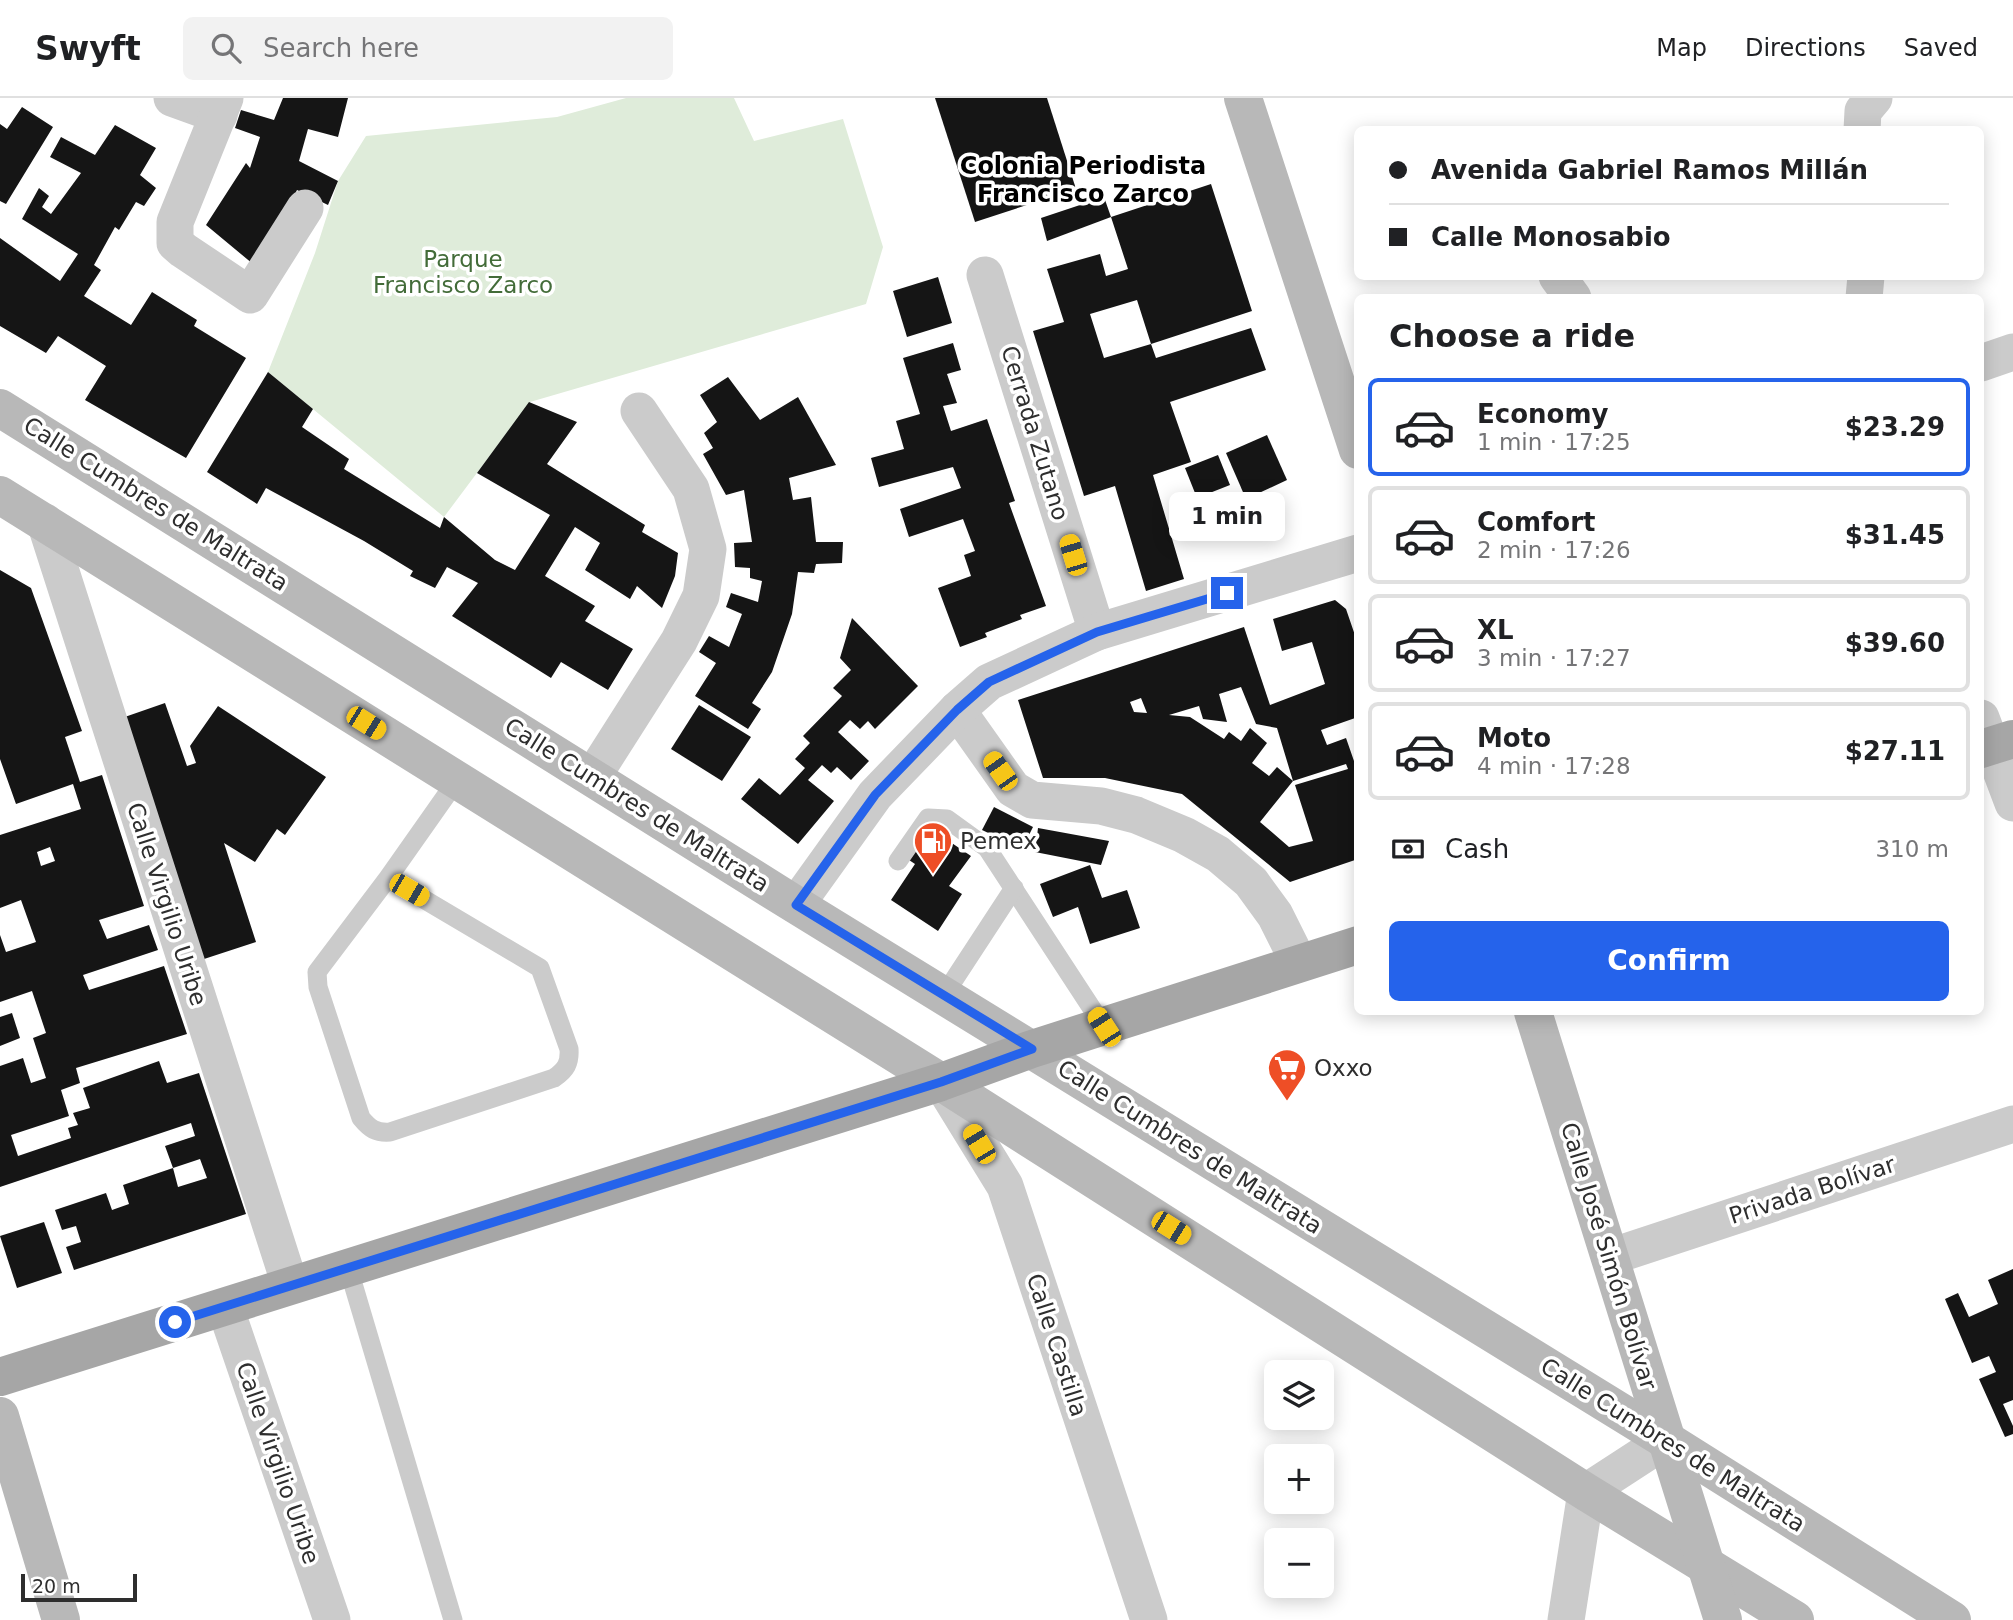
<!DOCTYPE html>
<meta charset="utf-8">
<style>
:root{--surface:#fff;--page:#f2f2f2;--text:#202124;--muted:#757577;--line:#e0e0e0;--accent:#2563eb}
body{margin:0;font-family:"DejaVu Sans",sans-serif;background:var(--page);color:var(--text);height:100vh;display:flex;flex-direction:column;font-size:26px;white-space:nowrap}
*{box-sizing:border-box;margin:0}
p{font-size:23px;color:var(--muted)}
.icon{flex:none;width:38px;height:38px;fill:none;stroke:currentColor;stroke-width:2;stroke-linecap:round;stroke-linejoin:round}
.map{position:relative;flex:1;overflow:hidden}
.details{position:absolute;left:1354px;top:196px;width:630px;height:721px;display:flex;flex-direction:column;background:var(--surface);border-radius:10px;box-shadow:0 4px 18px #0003}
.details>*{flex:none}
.guide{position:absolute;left:1354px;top:28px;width:630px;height:154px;border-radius:10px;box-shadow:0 4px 18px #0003;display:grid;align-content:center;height:154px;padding:0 35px;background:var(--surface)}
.fabs{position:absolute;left:1264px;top:1262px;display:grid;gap:14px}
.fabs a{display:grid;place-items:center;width:70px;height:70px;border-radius:10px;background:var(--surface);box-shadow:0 4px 18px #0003;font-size:35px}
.scale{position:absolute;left:21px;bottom:18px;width:116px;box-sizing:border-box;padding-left:7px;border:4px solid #2e2e2e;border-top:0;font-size:19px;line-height:24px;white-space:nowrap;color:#2e2e2e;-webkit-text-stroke:5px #fff;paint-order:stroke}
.end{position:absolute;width:32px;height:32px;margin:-16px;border:9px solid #2563eb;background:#fff;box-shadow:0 0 0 4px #fff}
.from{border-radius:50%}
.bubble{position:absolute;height:49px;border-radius:10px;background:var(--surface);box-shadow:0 4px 18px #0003;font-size:23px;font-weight:700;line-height:49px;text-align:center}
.car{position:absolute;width:21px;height:42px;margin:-21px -10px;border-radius:9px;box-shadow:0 0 5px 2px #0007;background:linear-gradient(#f5c518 24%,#345 0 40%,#f5c518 0 76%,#345 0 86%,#f5c518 0)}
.guide b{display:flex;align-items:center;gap:24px;height:66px;font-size:26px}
.guide b+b{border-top:2px solid var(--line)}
.guide i{width:18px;height:18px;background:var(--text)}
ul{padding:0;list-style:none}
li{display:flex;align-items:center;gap:21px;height:98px;margin:0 14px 10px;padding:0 21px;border:4px solid var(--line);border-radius:10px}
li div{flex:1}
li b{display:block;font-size:26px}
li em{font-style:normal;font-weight:700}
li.on{border-color:var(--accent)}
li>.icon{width:63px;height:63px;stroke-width:1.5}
h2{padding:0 35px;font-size:32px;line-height:84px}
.pay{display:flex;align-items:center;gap:18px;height:77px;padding:0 35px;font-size:26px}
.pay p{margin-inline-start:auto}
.button{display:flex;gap:14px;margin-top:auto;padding:14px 35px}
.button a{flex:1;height:80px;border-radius:10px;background:var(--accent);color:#fff;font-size:28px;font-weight:700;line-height:80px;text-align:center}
header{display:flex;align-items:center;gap:42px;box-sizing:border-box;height:98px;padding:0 35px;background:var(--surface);border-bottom:2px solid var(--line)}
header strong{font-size:33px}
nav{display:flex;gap:38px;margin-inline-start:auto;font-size:24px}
.search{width:490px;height:63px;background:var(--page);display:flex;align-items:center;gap:18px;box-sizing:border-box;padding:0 24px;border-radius:10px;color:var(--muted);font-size:26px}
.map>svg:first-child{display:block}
.green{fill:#dfecda}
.building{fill:#151515;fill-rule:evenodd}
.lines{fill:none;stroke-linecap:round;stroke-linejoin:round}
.lane{stroke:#cbcbcb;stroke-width:19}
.street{stroke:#cbcbcb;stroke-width:37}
.secondary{stroke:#b8b8b8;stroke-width:38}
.primary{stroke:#a6a6a6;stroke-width:38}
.route{stroke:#2563eb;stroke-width:9}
.labels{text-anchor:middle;stroke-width:7;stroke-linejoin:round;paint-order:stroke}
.park-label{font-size:23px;fill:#436c39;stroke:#fff}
.street-label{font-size:23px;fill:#2e2e2e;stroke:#fff}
.poi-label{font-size:23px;fill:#2e2e2e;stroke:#fff;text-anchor:start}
.neighbourhood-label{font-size:24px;font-weight:bold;fill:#000;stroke:#fff}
</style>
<header>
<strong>Swyft</strong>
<div class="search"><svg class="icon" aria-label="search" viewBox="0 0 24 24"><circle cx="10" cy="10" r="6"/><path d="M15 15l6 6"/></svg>Search here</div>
<nav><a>Map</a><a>Directions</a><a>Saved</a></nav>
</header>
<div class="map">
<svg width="2013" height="1522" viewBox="0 0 2013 1522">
<rect width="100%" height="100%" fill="#fff"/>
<polygon class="green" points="626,0 734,0 754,43 843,21 883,149 866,206 530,304 444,419 268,274 315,155 338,83 366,38 557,19"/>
<g class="building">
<polygon points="283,0 348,0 338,39 308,31 299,63 338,83 328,107 297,92 259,171 206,127 246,65 250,70 260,39 235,30 241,12 274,22"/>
<polygon points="935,0 1047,0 1076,91 975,124"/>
<polygon points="22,9 53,29 6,106 0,103 0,26 7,31"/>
<polygon points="115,27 156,50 140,77 156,90 144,108 136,104 119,132 115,129 94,167 101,172 84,198 131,227 152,194 197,222 194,228 246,260 186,360 85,302 106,268 58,238 46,255 0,228 0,140 60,183 78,156 22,121 39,90 49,98 42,109 51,116 81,75 50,59 61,39 95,57"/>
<path d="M1211 86 1252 213 1151 246 1156 260 1251 230 1266 272 1170 304 1191 364 1153 377 1184 481 1146 493 1115 388 1084 398 1033 233 1064 224 1047 171 1100 156 1106 178 1128 171 1111 119ZM1137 202 1151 246 1104 260 1090 216Z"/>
<polygon points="1104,99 1111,119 1047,143 1041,120"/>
<polygon points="938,179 952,225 907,239 893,193"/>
<polygon points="953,245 961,272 947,276 957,305 943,308 951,333 987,321 1015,403 1009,405 1046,508 1020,517 1022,521 985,535 987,539 960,549 938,490 971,478 964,457 975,453 963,421 909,439 900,411 961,390 953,369 879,389 871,360 904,351 896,323 920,316 903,260"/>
<polygon points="268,274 313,311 302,329 349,361 344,371 440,430 444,419 495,462 515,472 550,417 477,375 529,304 577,324 547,366 645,427 642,434 678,455 675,478 662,510 637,488 630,501 585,472 600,445 575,429 545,478 595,508 585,523 633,551 608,592 561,564 551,580 452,518 478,485 447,469 435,490 410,478 413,473 364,443 266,390 257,406 207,374"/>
<polygon points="728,279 760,322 798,299 836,367 789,380 793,402 811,399 816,444 843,444 842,465 816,466 814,475 798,474 792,516 772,574 752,605 761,611 748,631 695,598 716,565 699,554 709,538 729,549 742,516 726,509 731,495 758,504 762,483 750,480 750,470 735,469 734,445 752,444 744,392 726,397 703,356 713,350 704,335 717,324 700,297"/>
<polygon points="1267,337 1287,382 1246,401 1226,355"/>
<polygon points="1218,357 1230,387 1197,400 1185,370"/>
<polygon points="1210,403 1220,425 1186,441 1175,418"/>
<path d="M0 472 31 490 82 633 65 639 80 684 102 677 144 808 99 822 107 841 149 827 158 852 83 877 89 892 164 868 187 936 76 970 80 985 61 992 69 1018 11 1037 18 1058 71 1040 68 1030 78 1027 73 1015 90 1010 83 990 159 963 167 985 199 975 246 1116 74 1172 66 1149 81 1144 76 1128 62 1132 55 1112 106 1095 112 1112 129 1106 123 1087 173 1070 178 1089 207 1080 200 1061 173 1070 165 1048 195 1038 191 1025 0 1089V968L23 960 31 985 46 980 33 940 46 935 32 893 0 904V837L6 854 36 844 21 802 0 810V737L81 711 73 686 16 706 0 661ZM50 749 55 763 41 768 37 754Z"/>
<path d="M1335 502 1346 511 1358 546V619L1321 632 1327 647 1346 640 1354 663 1358 662V761L1290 784 1182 696 1105 680H1043L1018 602 1244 529 1270 607 1325 586 1312 544 1282 553 1273 521ZM1241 589 1256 626 1277 630 1293 683 1346 666 1348 671 1295 687 1313 743 1289 749 1260 724 1293 683 1277 669 1269 678 1252 665 1267 645 1250 630 1241 643 1229 634 1224 641 1190 619 1169 617 1199 608 1203 621 1227 624 1219 596ZM1141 600 1147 615 1134 614 1130 604Z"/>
<polygon points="852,520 918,588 875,631 868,623 860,631 850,622 838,634 869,663 851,682 837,669 831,675 822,667 808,682 834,703 798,746 741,701 759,680 780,697 805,670 795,661 810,645 803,638 842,598 833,590 851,572 840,560"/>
<polygon points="165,605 187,668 196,665 190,648 218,608 326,679 285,737 277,731 255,764 224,745 256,844 201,862 119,621"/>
<polygon points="699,607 751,639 722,683 671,651"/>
<polygon points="994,709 1033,729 1022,751 982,732"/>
<polygon points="1038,730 1109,743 1101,767 1035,754"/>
<polygon points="931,731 971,758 949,788 962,796 938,833 891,802 915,766 909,762"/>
<polygon points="1090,767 1102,800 1127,792 1140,830 1090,846 1078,809 1053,819 1040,786"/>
<polygon points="12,915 20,940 0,948 0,919"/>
<polygon points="44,1124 62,1175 17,1190 0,1138"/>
<polygon points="2013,1171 2013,1302 2003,1306 2013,1328 2013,1336 2005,1339 1979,1281 1996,1274 1989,1258 1972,1265 1945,1201 1958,1195 1969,1219 1998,1206 1988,1182"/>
</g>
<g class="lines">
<g class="lane">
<polyline points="898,763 928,720 947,721 987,750 1104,929"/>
<path d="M388 780 540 870 569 951C570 965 566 972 554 980L390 1034C376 1035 370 1031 361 1020L318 889 317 874 388 780 457 682"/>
<polyline points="944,897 1014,790"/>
<polyline points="348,1169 453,1522"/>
</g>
<g class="street">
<polyline points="172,0 219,17"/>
<polyline points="225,0 175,124 175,145 183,152 250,197 305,110"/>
<polyline points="1862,32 1863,13 1874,0"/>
<polyline points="985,177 1097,534"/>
<polyline points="1557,178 1573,200"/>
<polyline points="1864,200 1866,178"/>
<polyline points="1981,265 2013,254"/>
<polyline points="45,424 290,1187"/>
<polyline points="957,612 1013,691 1032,702 1101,708 1136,717 1184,737 1218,756 1251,784 1275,817 1299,865"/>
<polyline points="1981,620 2013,705"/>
<polyline points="593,678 679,543 701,498 708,451 691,391 639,313"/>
<polyline points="796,807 875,697 957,612 989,584 1097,534 1358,455"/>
<polyline points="941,984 1005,1088 1149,1522"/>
<polyline points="1610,1159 2013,1026"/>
<polyline points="225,1209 332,1522"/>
<polyline points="1566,1522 1586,1394 1666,1342"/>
</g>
<g class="secondary">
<polyline points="1243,0 1358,352"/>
<polyline points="0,310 796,807 1666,1342 1952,1522"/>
<polyline points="0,397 941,984 1586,1394 1795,1522"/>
<polyline points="1533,914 1723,1522"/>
<polyline points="0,1318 61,1522"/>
</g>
<g class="primary">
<polyline points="1981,651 2013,641"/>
<polyline points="0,1279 941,984 1032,951 1358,847"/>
</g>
</g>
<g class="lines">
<polyline class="route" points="175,1224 941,984 1032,951 796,807 875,697 957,612 989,584 1097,534 1227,495"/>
</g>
<defs>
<g id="fuel-pin" transform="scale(2.0125)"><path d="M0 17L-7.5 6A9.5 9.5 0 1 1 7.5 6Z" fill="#ee4e26" stroke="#fff"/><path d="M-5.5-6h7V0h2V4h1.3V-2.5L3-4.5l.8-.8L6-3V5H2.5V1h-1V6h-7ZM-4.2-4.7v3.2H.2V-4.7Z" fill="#fff"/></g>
<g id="supermarket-pin" transform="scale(2.0125)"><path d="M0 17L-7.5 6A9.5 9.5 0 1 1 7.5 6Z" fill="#ee4e26" stroke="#fff"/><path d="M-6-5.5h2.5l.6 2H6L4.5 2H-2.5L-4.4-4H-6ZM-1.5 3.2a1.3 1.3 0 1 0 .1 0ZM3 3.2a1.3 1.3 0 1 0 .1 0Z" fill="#fff"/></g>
</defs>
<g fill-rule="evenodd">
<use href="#fuel-pin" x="933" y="743"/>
<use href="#supermarket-pin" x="1287" y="970"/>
</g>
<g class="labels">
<g class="park-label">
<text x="463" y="169">Parque<tspan x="463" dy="26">Francisco Zarco</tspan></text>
</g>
<g class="street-label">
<text transform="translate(1035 335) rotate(73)" y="8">Cerrada Zutano</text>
<text transform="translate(156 406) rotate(32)" y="8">Calle Cumbres de Maltrata</text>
<text transform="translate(637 707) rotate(32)" y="8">Calle Cumbres de Maltrata</text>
<text transform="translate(167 806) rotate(72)" y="8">Calle Virgilio Uribe</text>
<text transform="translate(1190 1049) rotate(32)" y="8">Calle Cumbres de Maltrata</text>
<text transform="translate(1812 1092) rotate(-18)" y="8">Privada Bolívar</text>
<text transform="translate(1609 1158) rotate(73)" y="8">Calle José Simón Bolívar</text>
<text transform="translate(1057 1247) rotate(72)" y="8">Calle Castilla</text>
<text transform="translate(1673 1347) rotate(32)" y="8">Calle Cumbres de Maltrata</text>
<text transform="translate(278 1365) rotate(71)" y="8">Calle Virgilio Uribe</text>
</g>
<g class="poi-label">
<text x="960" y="751">Pemex</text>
<text x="1314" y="978">Oxxo</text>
</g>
<g class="neighbourhood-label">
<text x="1083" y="76">Colonia Periodista<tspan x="1083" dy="28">Francisco Zarco</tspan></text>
</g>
</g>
</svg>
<div class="fabs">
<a><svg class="icon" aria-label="layers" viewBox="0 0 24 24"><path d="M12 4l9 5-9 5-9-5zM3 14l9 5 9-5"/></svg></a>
<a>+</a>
<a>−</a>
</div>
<div class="scale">20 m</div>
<i class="end from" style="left:175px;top:1224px"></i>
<i class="end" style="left:1227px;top:495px"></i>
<div class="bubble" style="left:1169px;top:394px;width:116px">1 min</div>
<i class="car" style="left:1073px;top:457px;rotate:343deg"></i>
<i class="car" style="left:366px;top:625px;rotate:122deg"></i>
<i class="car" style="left:1000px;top:673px;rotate:325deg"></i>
<i class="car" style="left:409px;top:792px;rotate:120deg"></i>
<i class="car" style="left:1104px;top:929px;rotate:327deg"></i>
<i class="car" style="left:979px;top:1046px;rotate:329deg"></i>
<i class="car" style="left:1171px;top:1130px;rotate:122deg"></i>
<div class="guide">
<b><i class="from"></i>Avenida Gabriel Ramos Millán</b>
<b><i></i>Calle Monosabio</b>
</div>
<section class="details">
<h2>Choose a ride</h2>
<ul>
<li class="on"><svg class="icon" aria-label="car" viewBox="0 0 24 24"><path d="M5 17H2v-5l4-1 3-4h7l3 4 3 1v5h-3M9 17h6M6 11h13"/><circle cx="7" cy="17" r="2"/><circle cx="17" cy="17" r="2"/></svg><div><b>Economy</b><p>1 min · 17:25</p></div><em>$23.29</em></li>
<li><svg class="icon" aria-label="car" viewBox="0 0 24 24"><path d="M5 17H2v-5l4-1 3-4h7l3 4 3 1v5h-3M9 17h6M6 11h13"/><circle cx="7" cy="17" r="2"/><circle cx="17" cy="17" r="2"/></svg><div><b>Comfort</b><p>2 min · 17:26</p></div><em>$31.45</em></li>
<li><svg class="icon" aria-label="car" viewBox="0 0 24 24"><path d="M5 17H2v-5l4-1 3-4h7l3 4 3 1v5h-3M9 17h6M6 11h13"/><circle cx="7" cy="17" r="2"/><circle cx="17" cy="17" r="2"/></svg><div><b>XL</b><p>3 min · 17:27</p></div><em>$39.60</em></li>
<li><svg class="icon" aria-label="car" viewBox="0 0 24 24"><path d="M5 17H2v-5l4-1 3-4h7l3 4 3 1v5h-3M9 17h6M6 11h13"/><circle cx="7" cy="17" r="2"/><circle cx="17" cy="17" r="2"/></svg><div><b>Moto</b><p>4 min · 17:28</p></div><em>$27.11</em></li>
</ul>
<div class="pay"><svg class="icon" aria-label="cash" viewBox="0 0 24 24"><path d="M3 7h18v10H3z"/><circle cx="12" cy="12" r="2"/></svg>Cash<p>310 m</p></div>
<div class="button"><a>Confirm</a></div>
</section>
</div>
